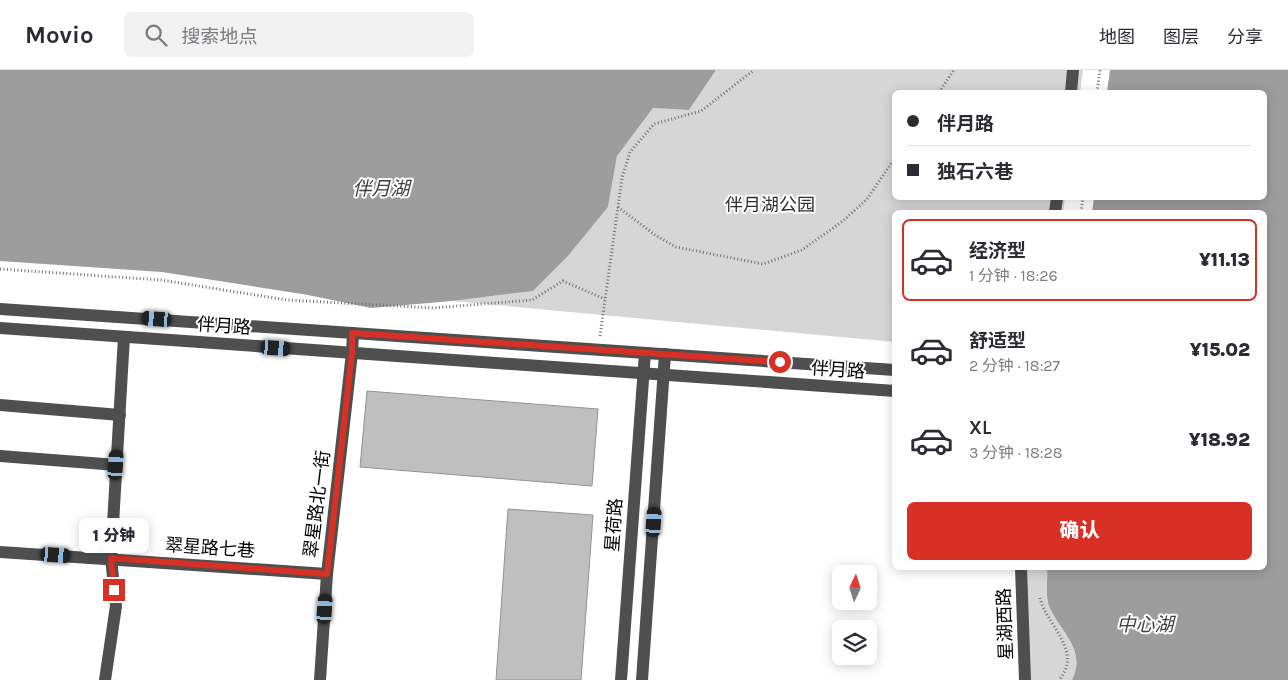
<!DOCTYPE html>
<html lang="zh">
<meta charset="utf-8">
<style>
:root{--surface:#fff;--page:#f2f2f3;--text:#2b2b33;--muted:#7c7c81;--line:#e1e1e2;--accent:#d93025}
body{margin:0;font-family:Karla,"Noto Sans SC",sans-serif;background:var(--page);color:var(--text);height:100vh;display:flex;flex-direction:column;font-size:19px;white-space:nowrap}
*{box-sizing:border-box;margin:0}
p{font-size:16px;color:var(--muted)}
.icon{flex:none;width:28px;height:28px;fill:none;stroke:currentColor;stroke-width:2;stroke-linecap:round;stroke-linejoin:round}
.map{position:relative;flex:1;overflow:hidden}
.side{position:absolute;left:892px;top:140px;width:375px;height:360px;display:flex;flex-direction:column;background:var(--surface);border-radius:8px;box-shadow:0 2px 12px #0003}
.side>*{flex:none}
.guide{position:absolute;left:892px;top:20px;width:375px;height:110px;border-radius:8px;box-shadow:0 2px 12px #0003;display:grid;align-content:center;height:110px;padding:0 15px;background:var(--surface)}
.needle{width:32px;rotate:4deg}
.buttons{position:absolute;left:832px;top:495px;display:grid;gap:10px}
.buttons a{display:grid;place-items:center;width:45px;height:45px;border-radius:8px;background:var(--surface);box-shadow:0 2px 12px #0003;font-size:25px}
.end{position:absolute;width:22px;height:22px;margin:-11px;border:6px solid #d93025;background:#fff;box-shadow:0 0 0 2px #fff}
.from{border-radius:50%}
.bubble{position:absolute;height:35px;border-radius:8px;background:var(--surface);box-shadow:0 2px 12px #0003;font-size:16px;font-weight:800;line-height:35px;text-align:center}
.car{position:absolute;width:15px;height:30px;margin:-15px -8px;border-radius:6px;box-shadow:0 0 4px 1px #0007;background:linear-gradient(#222 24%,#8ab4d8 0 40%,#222 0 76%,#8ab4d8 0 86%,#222 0)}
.guide b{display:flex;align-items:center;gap:18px;height:48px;font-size:19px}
.guide b+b{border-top:1px solid var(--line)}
.guide i{width:12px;height:12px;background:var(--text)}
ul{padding:9px 0 0;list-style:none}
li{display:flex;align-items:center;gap:15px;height:82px;margin:0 10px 8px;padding:0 5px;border:2px solid transparent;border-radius:8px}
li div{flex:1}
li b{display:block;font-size:19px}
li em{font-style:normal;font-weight:800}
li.active{border-color:var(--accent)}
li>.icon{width:45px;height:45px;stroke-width:1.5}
.button{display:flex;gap:10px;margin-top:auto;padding:10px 15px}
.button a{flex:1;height:58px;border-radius:8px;background:var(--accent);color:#fff;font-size:20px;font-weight:800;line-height:58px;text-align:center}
header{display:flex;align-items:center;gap:30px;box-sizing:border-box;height:70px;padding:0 25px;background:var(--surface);border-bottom:1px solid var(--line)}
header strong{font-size:24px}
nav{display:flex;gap:28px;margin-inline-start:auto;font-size:18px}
.search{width:350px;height:45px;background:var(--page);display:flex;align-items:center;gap:12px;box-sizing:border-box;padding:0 18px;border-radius:8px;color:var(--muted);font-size:19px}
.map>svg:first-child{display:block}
.green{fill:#d6d6d6}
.water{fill:#9d9d9d}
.building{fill:#bfbfbf;stroke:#939393}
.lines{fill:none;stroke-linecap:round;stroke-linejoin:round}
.path{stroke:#717171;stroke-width:3;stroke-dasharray:1 2.5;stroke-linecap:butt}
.minor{stroke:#4f4f4f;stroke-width:12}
.route{stroke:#d93025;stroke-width:6}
.labels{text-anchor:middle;stroke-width:4;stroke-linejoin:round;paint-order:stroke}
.park-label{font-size:18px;fill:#2d2d2d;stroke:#fff}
.street-label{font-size:18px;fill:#000;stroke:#fff}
.water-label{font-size:19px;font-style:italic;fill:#3e3e3e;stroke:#fff}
</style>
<header>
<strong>Movio</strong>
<div class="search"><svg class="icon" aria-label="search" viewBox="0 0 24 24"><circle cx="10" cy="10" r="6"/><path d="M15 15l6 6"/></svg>搜索地点</div>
<nav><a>地图</a><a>图层</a><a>分享</a></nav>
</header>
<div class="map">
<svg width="1288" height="610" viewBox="0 0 1288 610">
<rect width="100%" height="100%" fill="#fff"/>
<g class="green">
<polygon points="716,0 1083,0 1080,22 895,22 895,128 1065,128 1063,142 895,142 895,272 452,231 533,221 568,186 608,137 617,86 653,38 689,40"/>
<path d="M1026 498H1047C1048 509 1045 526 1049 536 1060 562 1087 579 1072 610H1026Z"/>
</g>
<g class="water">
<polygon points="0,0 716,0 689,40 653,38 617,86 608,137 568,186 533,221 452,231 371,238 308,225 162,202 0,191"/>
<path d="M1110 0H1288V610H1072C1087 579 1060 562 1049 536 1045 526 1048 509 1047 498H1265V142H1092L1094 128H1265V22H1107Z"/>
</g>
<g class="building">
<polygon points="367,321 598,339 592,416 360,397"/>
<polygon points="508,439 593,445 581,610 496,610"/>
</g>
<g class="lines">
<g class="path">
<polyline points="939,22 954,0"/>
<polyline points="1097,22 1100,0"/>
<polyline points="618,137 655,165 676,177 763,194 802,180 843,151 867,129 895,88"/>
<polyline points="1081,142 1083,128"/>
<polyline points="0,199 161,210 287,230 433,238 532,230 563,211 605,229"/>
<polyline points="600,266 622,108 630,82 654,54 701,41 754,0"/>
<path d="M1040 528C1046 555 1084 581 1059 610"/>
</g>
<g class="minor">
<polyline points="1071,22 1073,0"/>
<polyline points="1055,142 1057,128"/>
<polyline points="0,239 895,300"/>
<polyline points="0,258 895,321"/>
<polyline points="0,335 120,345"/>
<polyline points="0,386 117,395"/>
<polyline points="0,482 327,504"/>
<polyline points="1021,498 1025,610"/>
<polyline points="105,610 116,536 111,488 124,267"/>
<polyline points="320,610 327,504 352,283 353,263"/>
<polyline points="621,610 645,283"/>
<polyline points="642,610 665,284"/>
</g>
</g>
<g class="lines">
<polyline class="route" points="114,520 111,488 327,504 352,283 352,263 780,292"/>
</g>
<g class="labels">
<g class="park-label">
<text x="770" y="141">伴月湖公园</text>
</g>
<g class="street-label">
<text transform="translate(224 256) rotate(4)" y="6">伴月路</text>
<text transform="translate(838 300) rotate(4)" y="6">伴月路</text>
<text transform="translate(317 434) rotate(-83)" y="6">翠星路北一街</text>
<text transform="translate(614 455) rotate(-86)" y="6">星荷路</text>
<text transform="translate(210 478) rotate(4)" y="6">翠星路七巷</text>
<text transform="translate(1005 554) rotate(-92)" y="6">星湖西路</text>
</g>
<g class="water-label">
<text x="381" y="125">伴月湖</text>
<text x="1145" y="561">中心湖</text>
</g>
</g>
</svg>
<div class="buttons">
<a><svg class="needle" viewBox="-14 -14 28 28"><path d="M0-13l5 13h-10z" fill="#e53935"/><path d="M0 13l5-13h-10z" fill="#7c7c81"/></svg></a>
<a><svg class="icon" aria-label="layers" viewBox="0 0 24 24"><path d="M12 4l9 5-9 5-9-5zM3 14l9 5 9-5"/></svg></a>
</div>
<i class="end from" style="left:780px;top:292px"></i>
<i class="end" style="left:114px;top:520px"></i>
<div class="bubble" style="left:79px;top:448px;width:70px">1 分钟</div>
<i class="car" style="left:157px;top:249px;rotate:274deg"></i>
<i class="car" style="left:276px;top:278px;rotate:94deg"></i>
<i class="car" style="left:116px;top:395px;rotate:4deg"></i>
<i class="car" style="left:654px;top:452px;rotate:4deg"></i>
<i class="car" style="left:56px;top:485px;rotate:94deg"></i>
<i class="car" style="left:325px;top:539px;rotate:4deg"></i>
<div class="guide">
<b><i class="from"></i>伴月路</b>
<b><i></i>独石六巷</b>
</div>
<section class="side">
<ul>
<li class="active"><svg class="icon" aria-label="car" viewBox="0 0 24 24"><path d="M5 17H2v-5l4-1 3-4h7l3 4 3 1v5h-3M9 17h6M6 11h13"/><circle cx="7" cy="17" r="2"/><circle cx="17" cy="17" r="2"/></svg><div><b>经济型</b><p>1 分钟 · 18:26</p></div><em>¥11.13</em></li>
<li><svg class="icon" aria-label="car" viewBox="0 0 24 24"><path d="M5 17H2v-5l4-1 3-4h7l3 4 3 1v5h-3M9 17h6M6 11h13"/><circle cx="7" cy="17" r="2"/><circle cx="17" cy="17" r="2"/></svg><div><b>舒适型</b><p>2 分钟 · 18:27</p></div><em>¥15.02</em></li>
<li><svg class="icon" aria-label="car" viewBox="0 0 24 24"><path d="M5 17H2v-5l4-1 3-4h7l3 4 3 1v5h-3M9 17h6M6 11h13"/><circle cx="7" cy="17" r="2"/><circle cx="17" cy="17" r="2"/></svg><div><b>XL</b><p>3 分钟 · 18:28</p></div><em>¥18.92</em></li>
</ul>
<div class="button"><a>确认</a></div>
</section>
</div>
